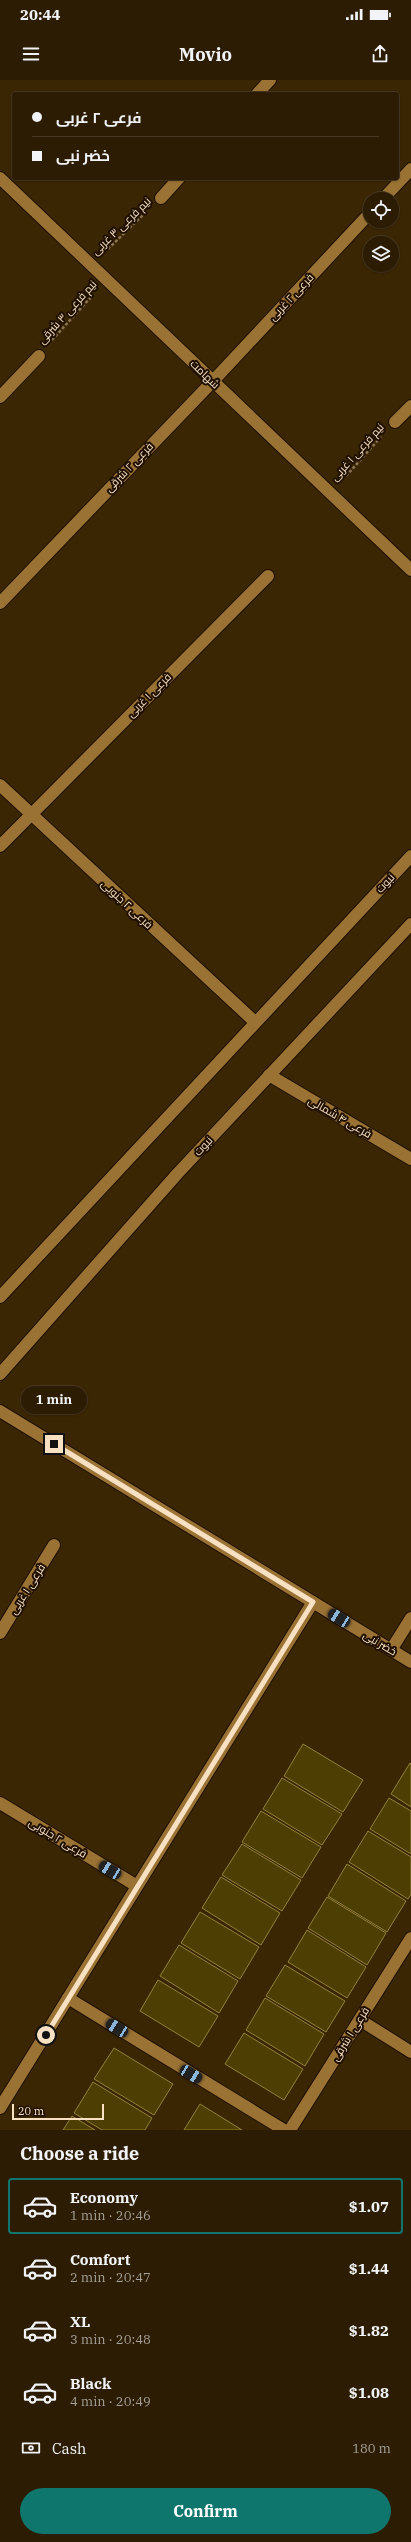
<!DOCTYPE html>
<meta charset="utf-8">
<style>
:root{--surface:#2c1c03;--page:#34250d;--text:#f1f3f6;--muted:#a6a19a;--line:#483a25;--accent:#0f766e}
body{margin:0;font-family:"IBM Plex Serif",Cairo,serif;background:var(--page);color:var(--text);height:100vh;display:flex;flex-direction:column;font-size:15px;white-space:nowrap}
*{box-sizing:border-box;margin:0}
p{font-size:13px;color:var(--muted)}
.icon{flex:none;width:22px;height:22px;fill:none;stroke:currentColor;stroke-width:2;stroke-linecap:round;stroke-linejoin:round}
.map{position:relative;height:2050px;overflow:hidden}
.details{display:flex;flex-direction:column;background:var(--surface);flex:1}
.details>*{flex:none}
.top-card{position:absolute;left:12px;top:12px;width:387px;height:88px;border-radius:4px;box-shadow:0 1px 3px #0004,0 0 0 1px var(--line);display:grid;align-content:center;height:88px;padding:0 20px;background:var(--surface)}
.controls{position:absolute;left:363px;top:112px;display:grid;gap:8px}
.controls a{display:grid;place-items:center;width:36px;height:36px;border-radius:50%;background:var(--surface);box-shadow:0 1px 3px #0004,0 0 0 1px var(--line);font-size:20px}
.scale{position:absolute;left:12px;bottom:10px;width:92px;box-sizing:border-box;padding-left:4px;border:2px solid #f8e1c3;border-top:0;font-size:11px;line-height:14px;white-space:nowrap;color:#f8e1c3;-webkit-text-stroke:3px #1f0f00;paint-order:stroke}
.end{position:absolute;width:18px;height:18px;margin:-9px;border:5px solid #f8e1c3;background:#111;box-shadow:0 0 0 2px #111}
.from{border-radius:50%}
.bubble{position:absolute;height:28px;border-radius:14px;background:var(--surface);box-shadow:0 1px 3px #0004,0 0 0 1px var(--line);font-size:13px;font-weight:700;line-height:28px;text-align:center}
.car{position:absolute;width:12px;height:24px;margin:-12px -6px;border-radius:5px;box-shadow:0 0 3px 1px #0007;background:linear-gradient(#222 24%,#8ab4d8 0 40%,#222 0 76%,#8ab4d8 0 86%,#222 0)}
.top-card b{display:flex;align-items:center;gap:14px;height:38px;font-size:15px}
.top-card b+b{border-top:1px solid var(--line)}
.top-card i{width:10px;height:10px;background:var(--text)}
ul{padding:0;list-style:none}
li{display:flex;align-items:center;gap:12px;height:56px;margin:0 8px 6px;padding:0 12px;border:2px solid transparent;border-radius:4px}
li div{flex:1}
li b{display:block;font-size:15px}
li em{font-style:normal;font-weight:700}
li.selected{border-color:var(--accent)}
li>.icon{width:36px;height:36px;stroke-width:1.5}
h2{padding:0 20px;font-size:18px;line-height:48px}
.pay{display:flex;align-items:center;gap:10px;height:44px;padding:0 20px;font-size:15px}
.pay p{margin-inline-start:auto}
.primary-button{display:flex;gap:8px;margin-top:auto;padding:8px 20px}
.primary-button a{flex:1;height:46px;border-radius:24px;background:var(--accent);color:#fff;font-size:16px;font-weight:700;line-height:46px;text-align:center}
.status{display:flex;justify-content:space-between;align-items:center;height:28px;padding:0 20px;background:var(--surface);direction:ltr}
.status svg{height:11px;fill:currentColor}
header{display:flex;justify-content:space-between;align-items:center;height:52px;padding:0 20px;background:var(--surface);font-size:18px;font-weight:700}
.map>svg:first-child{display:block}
.building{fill:#4d3f03;stroke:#928039}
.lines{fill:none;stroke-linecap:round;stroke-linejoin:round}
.street-casing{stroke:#1d1001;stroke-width:14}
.secondary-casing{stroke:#1d1001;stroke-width:14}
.path{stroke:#897353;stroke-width:2.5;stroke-dasharray:3 2;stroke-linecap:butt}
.street{stroke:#9a7234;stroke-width:12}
.secondary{stroke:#9a7234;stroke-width:12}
.route{stroke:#f8e1c3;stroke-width:5}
.labels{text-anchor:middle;stroke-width:4;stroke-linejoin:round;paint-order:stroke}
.street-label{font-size:11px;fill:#f8e1c3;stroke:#1f0f00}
</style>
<div class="status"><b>20:44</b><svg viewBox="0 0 49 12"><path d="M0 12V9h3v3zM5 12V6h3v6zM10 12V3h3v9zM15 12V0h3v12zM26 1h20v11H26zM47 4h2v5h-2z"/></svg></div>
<header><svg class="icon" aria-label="menu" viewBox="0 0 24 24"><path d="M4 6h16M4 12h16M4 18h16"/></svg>Movio<svg class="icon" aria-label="share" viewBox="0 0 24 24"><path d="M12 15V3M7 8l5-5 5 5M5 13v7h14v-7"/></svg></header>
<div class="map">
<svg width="411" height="2050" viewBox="0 0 411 2050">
<rect width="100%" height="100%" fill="#3b2604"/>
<g class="building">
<polygon points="303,1664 363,1700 343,1732 284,1696"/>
<polygon points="410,1683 411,1684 411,1727 391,1714"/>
<polygon points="282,1698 342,1734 322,1765 263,1729"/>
<polygon points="389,1718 411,1731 411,1774 370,1749"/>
<polygon points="261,1731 321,1767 302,1798 242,1762"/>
<polygon points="368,1751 411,1777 411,1814 408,1819 349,1782"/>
<polygon points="242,1764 301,1800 282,1831 222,1795"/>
<polygon points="347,1784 406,1821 387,1852 328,1816"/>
<polygon points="221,1797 280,1833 261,1865 202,1828"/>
<polygon points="327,1817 386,1853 367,1885 308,1848"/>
<polygon points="200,1832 259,1867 240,1899 181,1863"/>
<polygon points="307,1850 366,1887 347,1918 288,1882"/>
<polygon points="179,1865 238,1901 219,1933 160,1896"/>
<polygon points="285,1885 345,1921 326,1952 266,1916"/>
<polygon points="158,1900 218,1936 199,1967 140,1931"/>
<polygon points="265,1918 324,1954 305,1986 246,1950"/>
<polygon points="244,1953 303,1989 284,2020 225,1984"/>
<polygon points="114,1968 173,2004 154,2035 94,1999"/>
<polygon points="93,2002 152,2038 145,2050 102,2050 74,2033"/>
<polygon points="200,2024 242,2050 184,2050"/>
<polygon points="72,2036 95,2050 63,2050"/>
</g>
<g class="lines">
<g class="street-casing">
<g id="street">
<polyline points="257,14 270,0"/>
<polyline points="161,118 179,98"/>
<polyline points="383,119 411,89"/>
<polyline points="0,317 39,276"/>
<polyline points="395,342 411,326"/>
<polyline points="0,523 213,301 370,133"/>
<polyline points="0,705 255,942"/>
<polyline points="0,766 268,496"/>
<polyline points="269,995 411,1079"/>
<polyline points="0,1553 54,1465"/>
<polyline points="391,1570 411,1538"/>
<polyline points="0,1723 137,1806"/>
<polyline points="68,1918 284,2050"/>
<polyline points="360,1940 411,1972"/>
<polyline points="0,2028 313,1522"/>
<polyline points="290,2050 411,1858"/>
</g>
</g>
<g class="secondary-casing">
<g id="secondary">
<polyline points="0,98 411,490"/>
<polyline points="0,1217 411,776"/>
<polyline points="0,1294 178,1093 411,844"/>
<polyline points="0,1331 411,1582"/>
</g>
</g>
<g class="path">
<polyline points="108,169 146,132"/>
<polyline points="52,260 92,216"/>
<polyline points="346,396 381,357"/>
</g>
<use href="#street" class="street"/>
<use href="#secondary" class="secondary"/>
</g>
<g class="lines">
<polyline class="route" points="46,1955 313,1522 54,1364"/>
</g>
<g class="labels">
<g class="street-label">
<text transform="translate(121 146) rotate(-44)" y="4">نیم فرعی ۳ غربی</text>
<text transform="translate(291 217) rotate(-47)" y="4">فرعی ۲ غربی</text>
<text transform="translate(67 232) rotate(-48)" y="4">نیم فرعی ۳ شرقی</text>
<text transform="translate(205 294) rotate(44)" y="4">شهامت</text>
<text transform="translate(357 372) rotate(-48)" y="4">نیم فرعی ۱ غربی</text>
<text transform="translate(129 387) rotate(-46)" y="4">فرعی ۲ شرقی</text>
<text transform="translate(149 615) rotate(-45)" y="4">فرعی ۱ غربی</text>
<text transform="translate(385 803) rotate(-47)" y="4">نبوت</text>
<text transform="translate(127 824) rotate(43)" y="4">فرعی ۲ جنوبی</text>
<text transform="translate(340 1037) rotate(30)" y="4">فرعی ۴ شمالی</text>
<text transform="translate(203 1066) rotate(-47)" y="4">نبوت</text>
<text transform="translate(27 1509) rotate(-58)" y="4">فرعی ۱ غربی</text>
<text transform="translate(380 1563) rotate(31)" y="4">خضر نبی</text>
<text transform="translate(58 1758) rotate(31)" y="4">فرعی ۲ جنوبی</text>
<text transform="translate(350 1954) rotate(-58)" y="4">فرعی ۱ شرقی</text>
</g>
</g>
</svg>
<div class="controls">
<a><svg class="icon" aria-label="locate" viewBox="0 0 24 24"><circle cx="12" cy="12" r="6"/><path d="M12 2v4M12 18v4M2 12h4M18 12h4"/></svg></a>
<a><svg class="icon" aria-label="layers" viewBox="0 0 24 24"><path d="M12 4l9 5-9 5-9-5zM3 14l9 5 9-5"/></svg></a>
</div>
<div class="scale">20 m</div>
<i class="end from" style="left:46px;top:1955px"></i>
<i class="end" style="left:54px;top:1364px"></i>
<div class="bubble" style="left:21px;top:1306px;width:66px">1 min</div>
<i class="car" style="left:339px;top:1538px;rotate:302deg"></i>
<i class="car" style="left:110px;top:1790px;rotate:301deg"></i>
<i class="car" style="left:117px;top:1948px;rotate:302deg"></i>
<i class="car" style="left:191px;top:1994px;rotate:121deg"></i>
<div class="top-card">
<b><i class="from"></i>فرعی ۲ غربی</b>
<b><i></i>خضر نبی</b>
</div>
</div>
<section class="details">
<h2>Choose a ride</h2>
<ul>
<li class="selected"><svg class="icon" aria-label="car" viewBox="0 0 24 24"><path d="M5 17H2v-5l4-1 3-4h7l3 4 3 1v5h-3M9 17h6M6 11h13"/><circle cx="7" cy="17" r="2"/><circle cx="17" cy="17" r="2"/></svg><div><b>Economy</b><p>1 min · 20:46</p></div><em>$1.07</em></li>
<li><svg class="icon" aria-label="car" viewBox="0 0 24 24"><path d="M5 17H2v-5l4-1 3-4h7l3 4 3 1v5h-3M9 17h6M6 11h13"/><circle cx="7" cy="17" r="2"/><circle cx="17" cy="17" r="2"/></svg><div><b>Comfort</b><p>2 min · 20:47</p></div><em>$1.44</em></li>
<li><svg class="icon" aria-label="car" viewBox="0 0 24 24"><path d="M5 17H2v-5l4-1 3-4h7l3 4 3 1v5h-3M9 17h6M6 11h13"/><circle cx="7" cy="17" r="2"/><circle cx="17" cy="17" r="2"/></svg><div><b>XL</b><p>3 min · 20:48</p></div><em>$1.82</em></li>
<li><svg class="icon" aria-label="car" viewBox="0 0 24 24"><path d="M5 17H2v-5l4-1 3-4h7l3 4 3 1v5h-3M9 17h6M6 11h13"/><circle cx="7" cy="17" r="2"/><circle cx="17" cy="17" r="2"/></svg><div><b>Black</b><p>4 min · 20:49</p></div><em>$1.08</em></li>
</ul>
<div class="pay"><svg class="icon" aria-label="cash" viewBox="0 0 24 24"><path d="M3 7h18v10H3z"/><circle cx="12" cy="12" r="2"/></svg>Cash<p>180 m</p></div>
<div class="primary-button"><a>Confirm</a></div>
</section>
